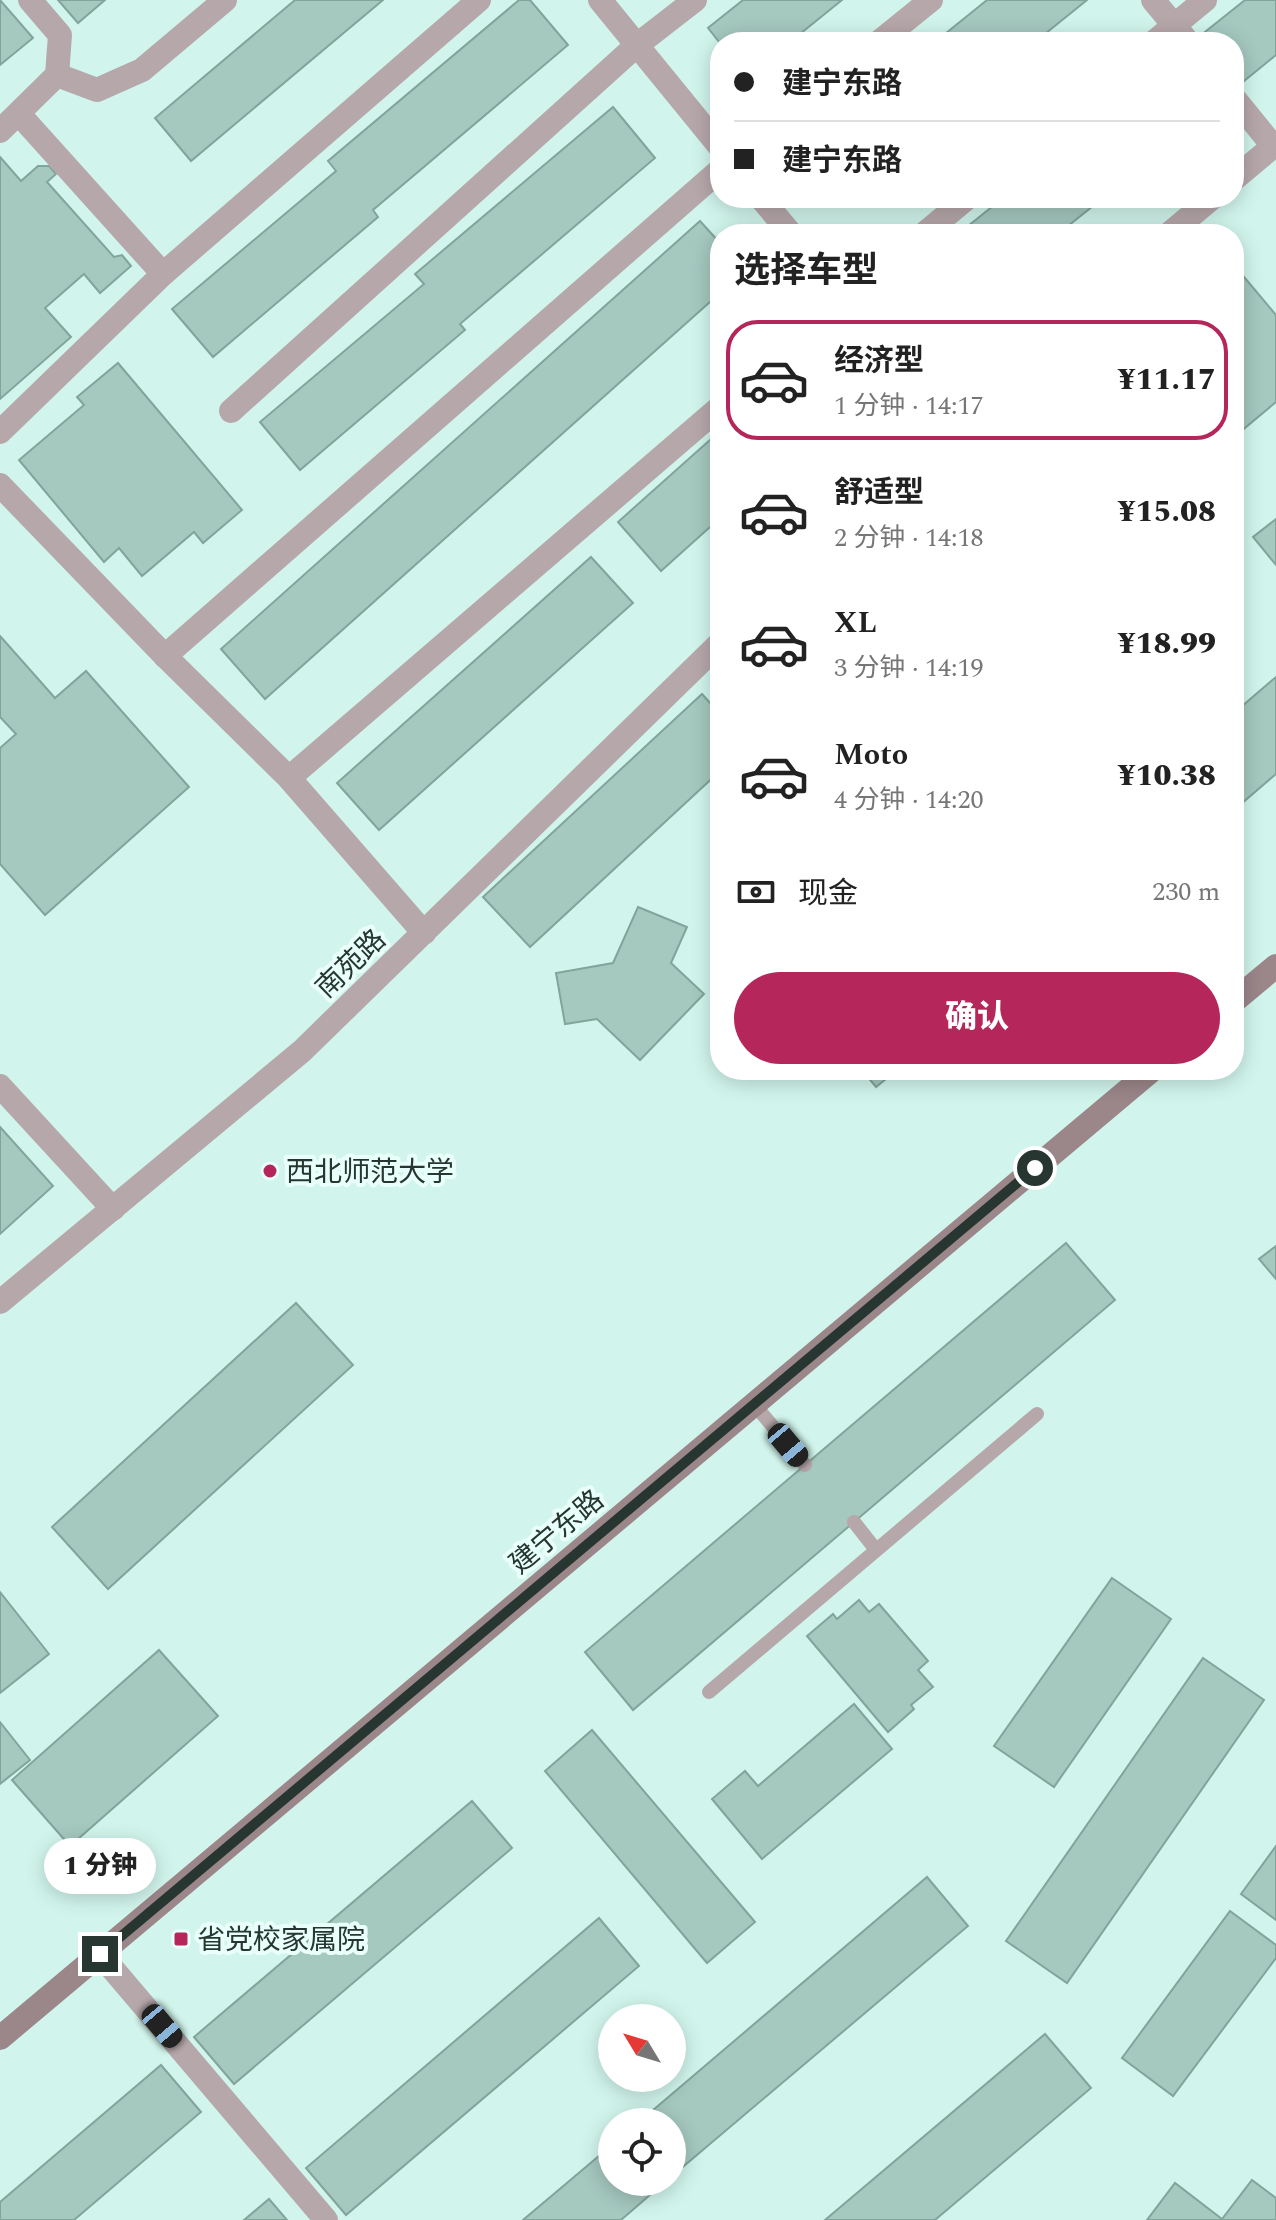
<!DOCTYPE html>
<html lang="zh">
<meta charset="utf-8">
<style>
:root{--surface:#fff;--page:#f2f2f2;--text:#222;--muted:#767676;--line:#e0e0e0;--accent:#b5265a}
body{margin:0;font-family:Spectral,"Noto Sans SC",serif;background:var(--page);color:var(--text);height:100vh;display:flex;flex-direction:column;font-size:30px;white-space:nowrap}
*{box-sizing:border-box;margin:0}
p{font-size:26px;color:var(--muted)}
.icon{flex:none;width:44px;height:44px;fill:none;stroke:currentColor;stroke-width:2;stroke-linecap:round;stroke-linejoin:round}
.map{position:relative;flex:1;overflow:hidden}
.drawer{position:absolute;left:710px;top:224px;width:534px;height:856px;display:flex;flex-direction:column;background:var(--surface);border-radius:32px;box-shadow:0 4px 20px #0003}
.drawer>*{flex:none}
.guide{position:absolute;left:710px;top:32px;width:534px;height:176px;border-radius:32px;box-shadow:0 4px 20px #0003;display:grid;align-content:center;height:176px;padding:0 24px;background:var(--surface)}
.needle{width:52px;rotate:308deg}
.tools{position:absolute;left:598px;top:2004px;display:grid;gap:16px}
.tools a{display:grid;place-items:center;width:88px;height:88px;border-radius:50%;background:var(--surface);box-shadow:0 4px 20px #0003;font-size:40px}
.end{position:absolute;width:36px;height:36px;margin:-18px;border:10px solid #283632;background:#fff;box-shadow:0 0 0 4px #fff}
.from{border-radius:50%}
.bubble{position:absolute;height:56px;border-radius:28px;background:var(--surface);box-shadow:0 4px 20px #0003;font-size:26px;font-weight:800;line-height:56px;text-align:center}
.car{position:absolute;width:24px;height:48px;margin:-24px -12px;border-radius:10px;box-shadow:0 0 6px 2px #0007;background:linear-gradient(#222 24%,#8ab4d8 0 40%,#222 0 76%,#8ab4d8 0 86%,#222 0)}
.guide b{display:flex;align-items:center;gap:28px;height:76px;font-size:30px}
.guide b+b{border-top:2px solid var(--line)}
.guide i{width:20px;height:20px;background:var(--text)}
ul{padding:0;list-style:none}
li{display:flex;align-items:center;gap:24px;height:120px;margin:0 16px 12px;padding:0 8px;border:4px solid transparent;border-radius:32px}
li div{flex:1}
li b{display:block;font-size:30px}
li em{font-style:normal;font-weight:800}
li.selected{border-color:var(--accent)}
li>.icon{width:72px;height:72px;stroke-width:1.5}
h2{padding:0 24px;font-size:36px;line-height:96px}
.pay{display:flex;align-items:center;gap:20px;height:88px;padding:0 24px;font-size:30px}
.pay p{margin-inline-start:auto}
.action{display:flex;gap:16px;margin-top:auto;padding:16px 24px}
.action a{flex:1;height:92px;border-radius:48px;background:var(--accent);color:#fff;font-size:32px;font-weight:800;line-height:92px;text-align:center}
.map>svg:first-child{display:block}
.building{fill:#a5c8bf;stroke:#82a49b;stroke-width:2}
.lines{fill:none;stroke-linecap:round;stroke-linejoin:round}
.lane{stroke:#b6a7aa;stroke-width:14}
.street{stroke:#b6a7aa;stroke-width:24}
.secondary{stroke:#9b868a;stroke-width:24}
.route{stroke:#283632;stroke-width:10}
.poi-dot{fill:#b5265a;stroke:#e9fff9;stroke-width:3}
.labels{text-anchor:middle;stroke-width:8;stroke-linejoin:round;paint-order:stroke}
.street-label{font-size:28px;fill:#283632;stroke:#e9fff9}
.poi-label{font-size:28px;fill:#283632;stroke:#e9fff9;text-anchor:start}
</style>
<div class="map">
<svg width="1276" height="2220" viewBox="0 0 1276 2220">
<rect width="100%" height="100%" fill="#d1f5ec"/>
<g class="building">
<polygon points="0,0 33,38 0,65"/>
<polygon points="58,0 105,0 78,23"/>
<polygon points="295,0 383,0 191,161 155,118"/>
<polygon points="519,0 530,0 568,45 373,210 378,217 213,357 172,309 336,171 328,161"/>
<polygon points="743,0 842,0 790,42 720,43 708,28"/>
<polygon points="987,0 1087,0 1035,42 935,42"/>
<polygon points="1245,0 1276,0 1276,55 1244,81 1234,68 1234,42 1213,42 1205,32"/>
<polygon points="613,107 655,158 460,324 465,330 300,470 260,422 424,284 415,274"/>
<polygon points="0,157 21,181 38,166 49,166 56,174 47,182 114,257 122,255 131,266 100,293 84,274 45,308 71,337 0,399"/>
<polygon points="1003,198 1103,198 1058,234 958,234"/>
<polygon points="700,221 720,243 720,293 265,699 221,649"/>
<polygon points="1234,265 1276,315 1276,402 1234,437"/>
<polygon points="118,363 242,510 203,543 194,532 142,576 119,548 104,562 19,460 84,405 77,397"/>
<polygon points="720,431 720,518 661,571 618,522"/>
<polygon points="1276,519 1276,565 1253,537"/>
<polygon points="591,557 633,603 379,830 337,783"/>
<polygon points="0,636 55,698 86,671 189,787 45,915 0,864 0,748 16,734 0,717"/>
<polygon points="1276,677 1276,774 1234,810 1234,713"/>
<polygon points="702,694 720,714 720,771 530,947 483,897"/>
<polygon points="638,907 687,927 671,963 704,994 640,1060 597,1019 565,1024 556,973 613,963"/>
<polygon points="862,1070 897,1070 876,1087"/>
<polygon points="0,1127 53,1186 0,1234"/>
<polygon points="1066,1243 1115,1300 633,1710 585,1652"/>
<polygon points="1276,1246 1276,1279 1259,1259"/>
<polygon points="296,1303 353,1365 108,1589 52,1527"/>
<polygon points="1112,1578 1171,1619 1054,1787 994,1746"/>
<polygon points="0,1592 49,1654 0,1693"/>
<polygon points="859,1600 869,1612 879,1604 928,1661 918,1670 933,1687 911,1705 914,1709 888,1732 807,1636 833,1614 837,1619"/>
<polygon points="159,1650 218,1716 70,1846 12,1780"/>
<polygon points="1203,1658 1264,1700 1067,1983 1006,1941"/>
<polygon points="854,1704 892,1749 762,1859 712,1799 745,1771 758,1786"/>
<polygon points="0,1722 30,1760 0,1784"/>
<polygon points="592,1730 755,1922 707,1963 545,1771"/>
<polygon points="472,1801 512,1848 234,2084 194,2037"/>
<polygon points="1276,1846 1276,1920 1241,1894"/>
<polygon points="927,1877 968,1926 672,2176 672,2122 639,2122"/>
<polygon points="1230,1911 1276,1945 1276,1958 1173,2096 1122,2058"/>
<polygon points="599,1918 639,1966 346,2215 306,2168"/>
<polygon points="1045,2034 1091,2088 935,2220 825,2220"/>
<polygon points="161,2065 201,2112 74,2220 0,2220 0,2202"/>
<polygon points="612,2145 612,2182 665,2182 621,2220 523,2220"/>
<polygon points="1252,2180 1276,2198 1276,2220 1147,2220 1175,2183 1222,2219"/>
<polygon points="269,2199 287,2220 244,2220"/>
</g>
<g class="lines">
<g class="lane">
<polyline points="754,1404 805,1465"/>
<polyline points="854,1522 876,1550"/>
<polyline points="709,1692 1037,1414"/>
</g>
<g class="street">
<polyline points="600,0 720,147"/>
<polyline points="1153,0 1188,42"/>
<polyline points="879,42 931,0"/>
<polyline points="1154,42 1205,0"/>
<polyline points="57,75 97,90 142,70 225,0"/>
<polyline points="1234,98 1273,146"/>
<polyline points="19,114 163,274 479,0"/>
<polyline points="0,131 57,75 60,35 30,0"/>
<polyline points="1234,179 1276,144"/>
<polyline points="761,198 791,234"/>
<polyline points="924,234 967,198"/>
<polyline points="1169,234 1212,198"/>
<polyline points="231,411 637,45 695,0"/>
<polyline points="0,432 163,274"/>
<polyline points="0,485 165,656 289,778 424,933"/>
<polyline points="165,656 720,170"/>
<polyline points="289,778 720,407"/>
<polyline points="0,1086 113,1209"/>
<polyline points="0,1302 302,1051 720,643"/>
<polyline points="100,1954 326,2220"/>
</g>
<g class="secondary">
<polyline points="1234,1001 1276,966"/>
<polyline points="0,2038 1152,1070"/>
</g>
</g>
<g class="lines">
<polyline class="route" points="100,1954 1035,1168"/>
</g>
<g class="poi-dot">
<circle cx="270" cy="1171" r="8"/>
<rect x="173" y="1931" width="16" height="16" rx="4"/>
</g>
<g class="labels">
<g class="street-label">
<text transform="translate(350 963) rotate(-44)" y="10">南苑路</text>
<text transform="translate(556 1531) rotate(-40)" y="10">建宁东路</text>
</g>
<g class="poi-label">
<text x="286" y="1181">西北师范大学</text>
<text x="197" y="1949">省党校家属院</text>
</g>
</g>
</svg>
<div class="tools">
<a><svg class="needle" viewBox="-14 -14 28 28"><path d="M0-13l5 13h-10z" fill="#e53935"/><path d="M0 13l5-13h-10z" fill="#767676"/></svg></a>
<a><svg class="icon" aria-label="locate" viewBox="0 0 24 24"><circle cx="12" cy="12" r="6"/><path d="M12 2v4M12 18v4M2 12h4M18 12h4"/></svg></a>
</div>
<i class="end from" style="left:1035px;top:1168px"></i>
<i class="end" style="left:100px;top:1954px"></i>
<div class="bubble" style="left:44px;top:1838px;width:112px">1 分钟</div>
<i class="car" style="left:788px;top:1445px;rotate:140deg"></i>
<i class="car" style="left:162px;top:2026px;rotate:140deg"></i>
<div class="guide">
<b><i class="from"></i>建宁东路</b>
<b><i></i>建宁东路</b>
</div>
<section class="drawer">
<h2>选择车型</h2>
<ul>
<li class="selected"><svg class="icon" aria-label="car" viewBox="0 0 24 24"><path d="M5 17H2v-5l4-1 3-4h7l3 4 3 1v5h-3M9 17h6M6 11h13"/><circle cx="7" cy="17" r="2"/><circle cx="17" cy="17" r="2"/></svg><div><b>经济型</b><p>1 分钟 · 14:17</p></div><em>¥11.17</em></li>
<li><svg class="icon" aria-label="car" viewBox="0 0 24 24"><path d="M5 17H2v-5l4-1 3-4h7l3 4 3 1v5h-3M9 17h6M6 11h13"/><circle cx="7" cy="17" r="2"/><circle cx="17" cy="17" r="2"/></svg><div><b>舒适型</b><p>2 分钟 · 14:18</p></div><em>¥15.08</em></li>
<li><svg class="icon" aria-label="car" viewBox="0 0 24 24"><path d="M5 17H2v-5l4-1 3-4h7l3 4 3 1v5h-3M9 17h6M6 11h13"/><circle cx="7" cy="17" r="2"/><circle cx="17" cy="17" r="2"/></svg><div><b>XL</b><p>3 分钟 · 14:19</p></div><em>¥18.99</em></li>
<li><svg class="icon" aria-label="car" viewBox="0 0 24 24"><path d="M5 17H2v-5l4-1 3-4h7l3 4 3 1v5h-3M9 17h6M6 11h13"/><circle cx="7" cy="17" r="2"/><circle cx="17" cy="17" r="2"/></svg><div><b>Moto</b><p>4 分钟 · 14:20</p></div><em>¥10.38</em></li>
</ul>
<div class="pay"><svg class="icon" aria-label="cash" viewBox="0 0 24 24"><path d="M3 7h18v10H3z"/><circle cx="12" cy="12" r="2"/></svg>现金<p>230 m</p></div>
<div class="action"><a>确认</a></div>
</section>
</div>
